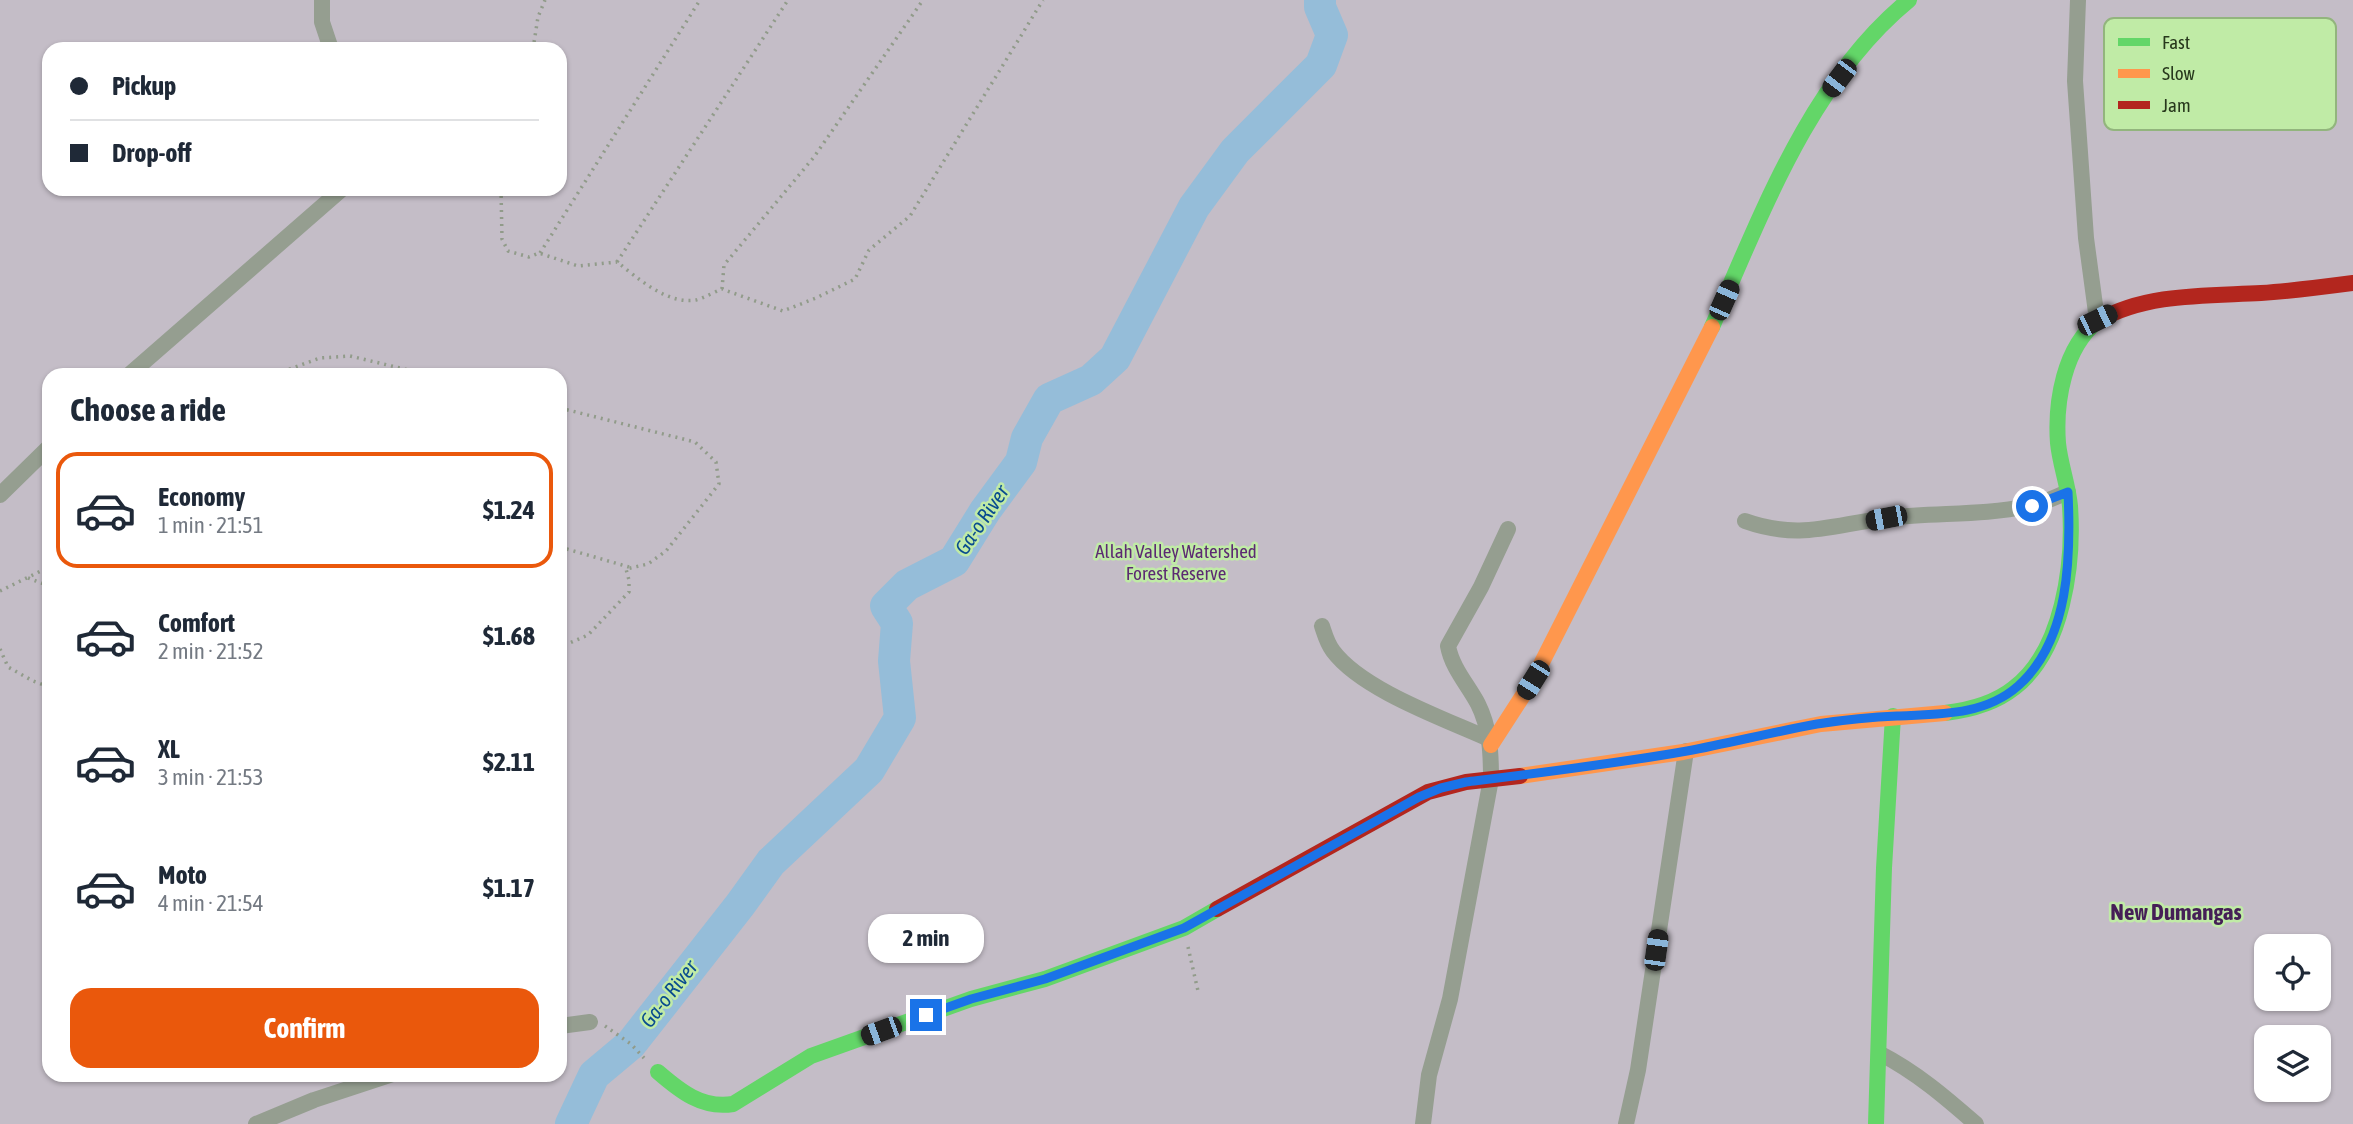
<!DOCTYPE html>
<meta charset="utf-8">
<style>
:root{--surface:#fff;--page:#f6f6f7;--text:#1f2937;--muted:#747a83;--line:#e0e1e3;--accent:#ea580c}
body{margin:0;font-family:"Asap Condensed",sans-serif;background:var(--page);color:var(--text);height:100vh;display:flex;flex-direction:column;font-size:26px;white-space:nowrap}
*{box-sizing:border-box;margin:0}
p{font-size:23px;color:var(--muted)}
.icon{flex:none;width:38px;height:38px;fill:none;stroke:currentColor;stroke-width:2;stroke-linecap:round;stroke-linejoin:round}
.map{position:relative;flex:1;overflow:hidden}
.panel{position:absolute;left:42px;top:368px;width:525px;height:714px;display:flex;flex-direction:column;background:var(--surface);border-radius:21px;box-shadow:0 2px 5px #0004}
.panel>*{flex:none}
.hud{position:absolute;left:42px;top:42px;width:525px;height:154px;border-radius:21px;box-shadow:0 2px 5px #0004;display:grid;align-content:center;height:154px;padding:0 28px;background:var(--surface)}
.controls{position:absolute;left:2254px;top:934px;display:grid;gap:14px}
.controls a{display:grid;place-items:center;width:77px;height:77px;border-radius:14px;background:var(--surface);box-shadow:0 2px 5px #0004;font-size:35px}
.end{position:absolute;width:32px;height:32px;margin:-16px;border:9px solid #1a73e8;background:#fff;box-shadow:0 0 0 4px #fff}
.from{border-radius:50%}
.bubble{position:absolute;height:49px;border-radius:21px;background:var(--surface);box-shadow:0 2px 5px #0004;font-size:23px;font-weight:700;line-height:49px;text-align:center}
.car{position:absolute;width:21px;height:42px;margin:-21px -10px;border-radius:9px;box-shadow:0 0 5px 2px #0007;background:linear-gradient(#222 24%,#8ab4d8 0 40%,#222 0 76%,#8ab4d8 0 86%,#222 0)}
.hud b{display:flex;align-items:center;gap:24px;height:66px;font-size:26px}
.hud b+b{border-top:2px solid var(--line)}
.hud i{width:18px;height:18px;background:var(--text)}
ul{padding:0;list-style:none}
li{display:flex;align-items:center;gap:21px;height:116px;margin:0 14px 10px;padding:0 14px;border:4px solid transparent;border-radius:21px}
li div{flex:1}
li b{display:block;font-size:26px}
li em{font-style:normal;font-weight:700}
li.current{border-color:var(--accent)}
li>.icon{width:63px;height:63px;stroke-width:1.5}
h2{padding:0 28px;font-size:32px;line-height:84px}
.action{display:flex;gap:14px;margin-top:auto;padding:14px 28px}
.action a{flex:1;height:80px;border-radius:21px;background:var(--accent);color:#fff;font-size:28px;font-weight:700;line-height:80px;text-align:center}
.map>svg:first-child{display:block}
.green{fill:#c4bdc7;fill-rule:evenodd}
.lines{fill:none;stroke-linecap:round;stroke-linejoin:round}
.river{stroke:#95bdd9;stroke-width:32}
.path{stroke:#919b8a;stroke-width:3.5;stroke-dasharray:2 5;stroke-linecap:butt}
.street{stroke:#959e90;stroke-width:16}
.fast{stroke:#63d668;stroke-width:16}
.slow{stroke:#ff974d;stroke-width:16}
.jam{stroke:#b3261e;stroke-width:16}
.route{stroke:#1a73e8;stroke-width:9}
.labels{text-anchor:middle;stroke-width:5;stroke-linejoin:round;paint-order:stroke}
.park-label{font-size:19px;fill:#5c2a72;stroke:#c0eba6}
.water-label{font-size:21px;font-style:italic;fill:#094c8f;stroke:#c0eba6}
.quarter-label{font-size:23px;font-weight:bold;fill:#451f56;stroke:#c0eba6}
.key{fill:#c0eba6;stroke:#92b57d;stroke-width:2}
.key-label{font-size:19px;fill:#27381c}
</style>
<div class="map">
<svg width="2353" height="1124" viewBox="0 0 2353 1124">
<rect width="100%" height="100%" fill="#c4dcb5"/>
<path class="green" d="M0 0H2353V1124H0ZM49 49H560V189H49ZM49 374H560V1074H49ZM2266 947H2319V999H2266ZM2266 1038H2319V1090H2266Z"/>
<g class="lines">
<polyline class="river" points="571,1124 594,1075 631,1044 740,905 771,862 869,770 900,718 894,661 897,623 886,606 907,585 954,561 985,511 1021,462 1027,438 1049,399 1091,380 1115,358 1194,207 1235,151 1321,65 1332,35 1320,7 1320,0"/>
<g class="path">
<polyline points="533,49 538,17 545,0"/>
<path d="M501 189 502 239 508 251 529 257 539 253 578 266 617 262C638 278 667 305 696 300 704 298 714 292 722 289L783 311 816 298 855 279 869 250 910 216 1043 0"/>
<polyline points="540,253 700,0"/>
<polyline points="617,262 788,0"/>
<polyline points="722,289 724,265 814,157 923,0"/>
<polyline points="276,374 320,358 350,356 425,374"/>
<polyline points="560,408 695,442 716,462 719,484 666,551 648,564 626,569 629,580 629,592 588,635 560,647"/>
<polyline points="560,547 629,567"/>
<polyline points="28,578 49,586"/>
<polyline points="0,591 49,567"/>
<polyline points="0,649 8,667 33,681 49,687"/>
<polyline points="1188,947 1198,991"/>
<polyline points="605,1026 631,1044 644,1058"/>
</g>
<g class="street">
<polyline points="322,0 322,22 331,49"/>
<polyline points="2078,0 2075,81 2086,238 2097,320"/>
<polyline points="130,374 342,189"/>
<polyline points="0,495 49,447"/>
<path d="M1745 521C1801 541 1834 524 1888 518 1935 512 1982 516 2028 506 2042 504 2055 497 2068 492"/>
<path d="M1322 626C1325 635 1327 643 1333 651 1362 690 1445 719 1489 739"/>
<polyline points="560,1026 590,1022"/>
<path d="M1879 1053C1916 1072 1945 1097 1976 1124"/>
<polyline points="256,1124 314,1100 393,1074"/>
<path d="M1423 1124 1429 1075 1450 999 1491 779C1491 753 1490 728 1478 704 1468 685 1452 668 1448 646L1481 587 1508 529"/>
<polyline points="1626,1124 1638,1070 1686,751"/>
</g>
<g class="fast">
<path d="M1712 327C1762 213 1811 80 1909 0"/>
<path d="M1945 713C1970 710 1994 704 2014 688 2063 651 2074 564 2070 506 2068 484 2060 464 2058 443 2055 402 2064 347 2098 321"/>
<path d="M658 1072C680 1091 702 1109 733 1104L811 1056 971 999 1045 979 1184 928 1217 909"/>
<polyline points="1876,1124 1884,868 1893,716"/>
</g>
<g class="slow">
<polyline points="1491,745 1533,680 1712,327"/>
<polyline points="1520,776 1683,752 1821,724 1945,713"/>
</g>
<g class="jam">
<path d="M2098 321C2146 293 2207 296 2261 293 2292 291 2323 287 2353 283"/>
<polyline points="1217,909 1428,792 1466,782 1520,776"/>
</g>
</g>
<g class="lines">
<path class="route" d="M926 1015 971 999 1045 979 1184 928 1419 797 1441 788 1466 782C1539 773 1614 764 1687 751 1730 743 1773 732 1817 724 1843 720 1870 717 1897 716 1938 714 1984 716 2018 686 2070 640 2071 556 2068 492L2032 506"/>
</g>
<g class="labels">
<g class="park-label">
<text x="1176" y="558">Allah Valley Watershed<tspan x="1176" dy="22">Forest Reserve</tspan></text>
</g>
<g class="water-label">
<text transform="translate(982 520) rotate(-56)" y="7">Ga-o River</text>
<text transform="translate(669 994) rotate(-52)" y="7">Ga-o River</text>
</g>
<g class="quarter-label">
<text x="2176" y="920">New Dumangas</text>
</g>
</g>
<rect x="2104" y="18" width="232" height="112" rx="10" class="key"/>
<rect x="2118" y="38" width="32" height="8" fill="#63d668"/>
<rect x="2118" y="69" width="32" height="9" fill="#ff974d"/>
<rect x="2118" y="101" width="32" height="8" fill="#b3261e"/>
<g class="key-label">
<text x="2162" y="49">Fast</text>
<text x="2162" y="80">Slow</text>
<text x="2162" y="112">Jam</text>
</g>
</svg>
<div class="controls">
<a><svg class="icon" aria-label="locate" viewBox="0 0 24 24"><circle cx="12" cy="12" r="6"/><path d="M12 2v4M12 18v4M2 12h4M18 12h4"/></svg></a>
<a><svg class="icon" aria-label="layers" viewBox="0 0 24 24"><path d="M12 4l9 5-9 5-9-5zM3 14l9 5 9-5"/></svg></a>
</div>
<i class="end from" style="left:2032px;top:506px"></i>
<i class="end" style="left:926px;top:1015px"></i>
<div class="bubble" style="left:868px;top:914px;width:116px">2 min</div>
<i class="car" style="left:1839px;top:78px;rotate:217deg"></i>
<i class="car" style="left:1724px;top:300px;rotate:24deg"></i>
<i class="car" style="left:2097px;top:320px;rotate:64deg"></i>
<i class="car" style="left:1886px;top:518px;rotate:259deg"></i>
<i class="car" style="left:1533px;top:680px;rotate:212deg"></i>
<i class="car" style="left:1656px;top:950px;rotate:8deg"></i>
<i class="car" style="left:881px;top:1031px;rotate:250deg"></i>
<div class="hud">
<b><i class="from"></i>Pickup</b>
<b><i></i>Drop-off</b>
</div>
<section class="panel">
<h2>Choose a ride</h2>
<ul>
<li class="current"><svg class="icon" aria-label="car" viewBox="0 0 24 24"><path d="M5 17H2v-5l4-1 3-4h7l3 4 3 1v5h-3M9 17h6M6 11h13"/><circle cx="7" cy="17" r="2"/><circle cx="17" cy="17" r="2"/></svg><div><b>Economy</b><p>1 min · 21:51</p></div><em>$1.24</em></li>
<li><svg class="icon" aria-label="car" viewBox="0 0 24 24"><path d="M5 17H2v-5l4-1 3-4h7l3 4 3 1v5h-3M9 17h6M6 11h13"/><circle cx="7" cy="17" r="2"/><circle cx="17" cy="17" r="2"/></svg><div><b>Comfort</b><p>2 min · 21:52</p></div><em>$1.68</em></li>
<li><svg class="icon" aria-label="car" viewBox="0 0 24 24"><path d="M5 17H2v-5l4-1 3-4h7l3 4 3 1v5h-3M9 17h6M6 11h13"/><circle cx="7" cy="17" r="2"/><circle cx="17" cy="17" r="2"/></svg><div><b>XL</b><p>3 min · 21:53</p></div><em>$2.11</em></li>
<li><svg class="icon" aria-label="car" viewBox="0 0 24 24"><path d="M5 17H2v-5l4-1 3-4h7l3 4 3 1v5h-3M9 17h6M6 11h13"/><circle cx="7" cy="17" r="2"/><circle cx="17" cy="17" r="2"/></svg><div><b>Moto</b><p>4 min · 21:54</p></div><em>$1.17</em></li>
</ul>
<div class="action"><a>Confirm</a></div>
</section>
</div>
